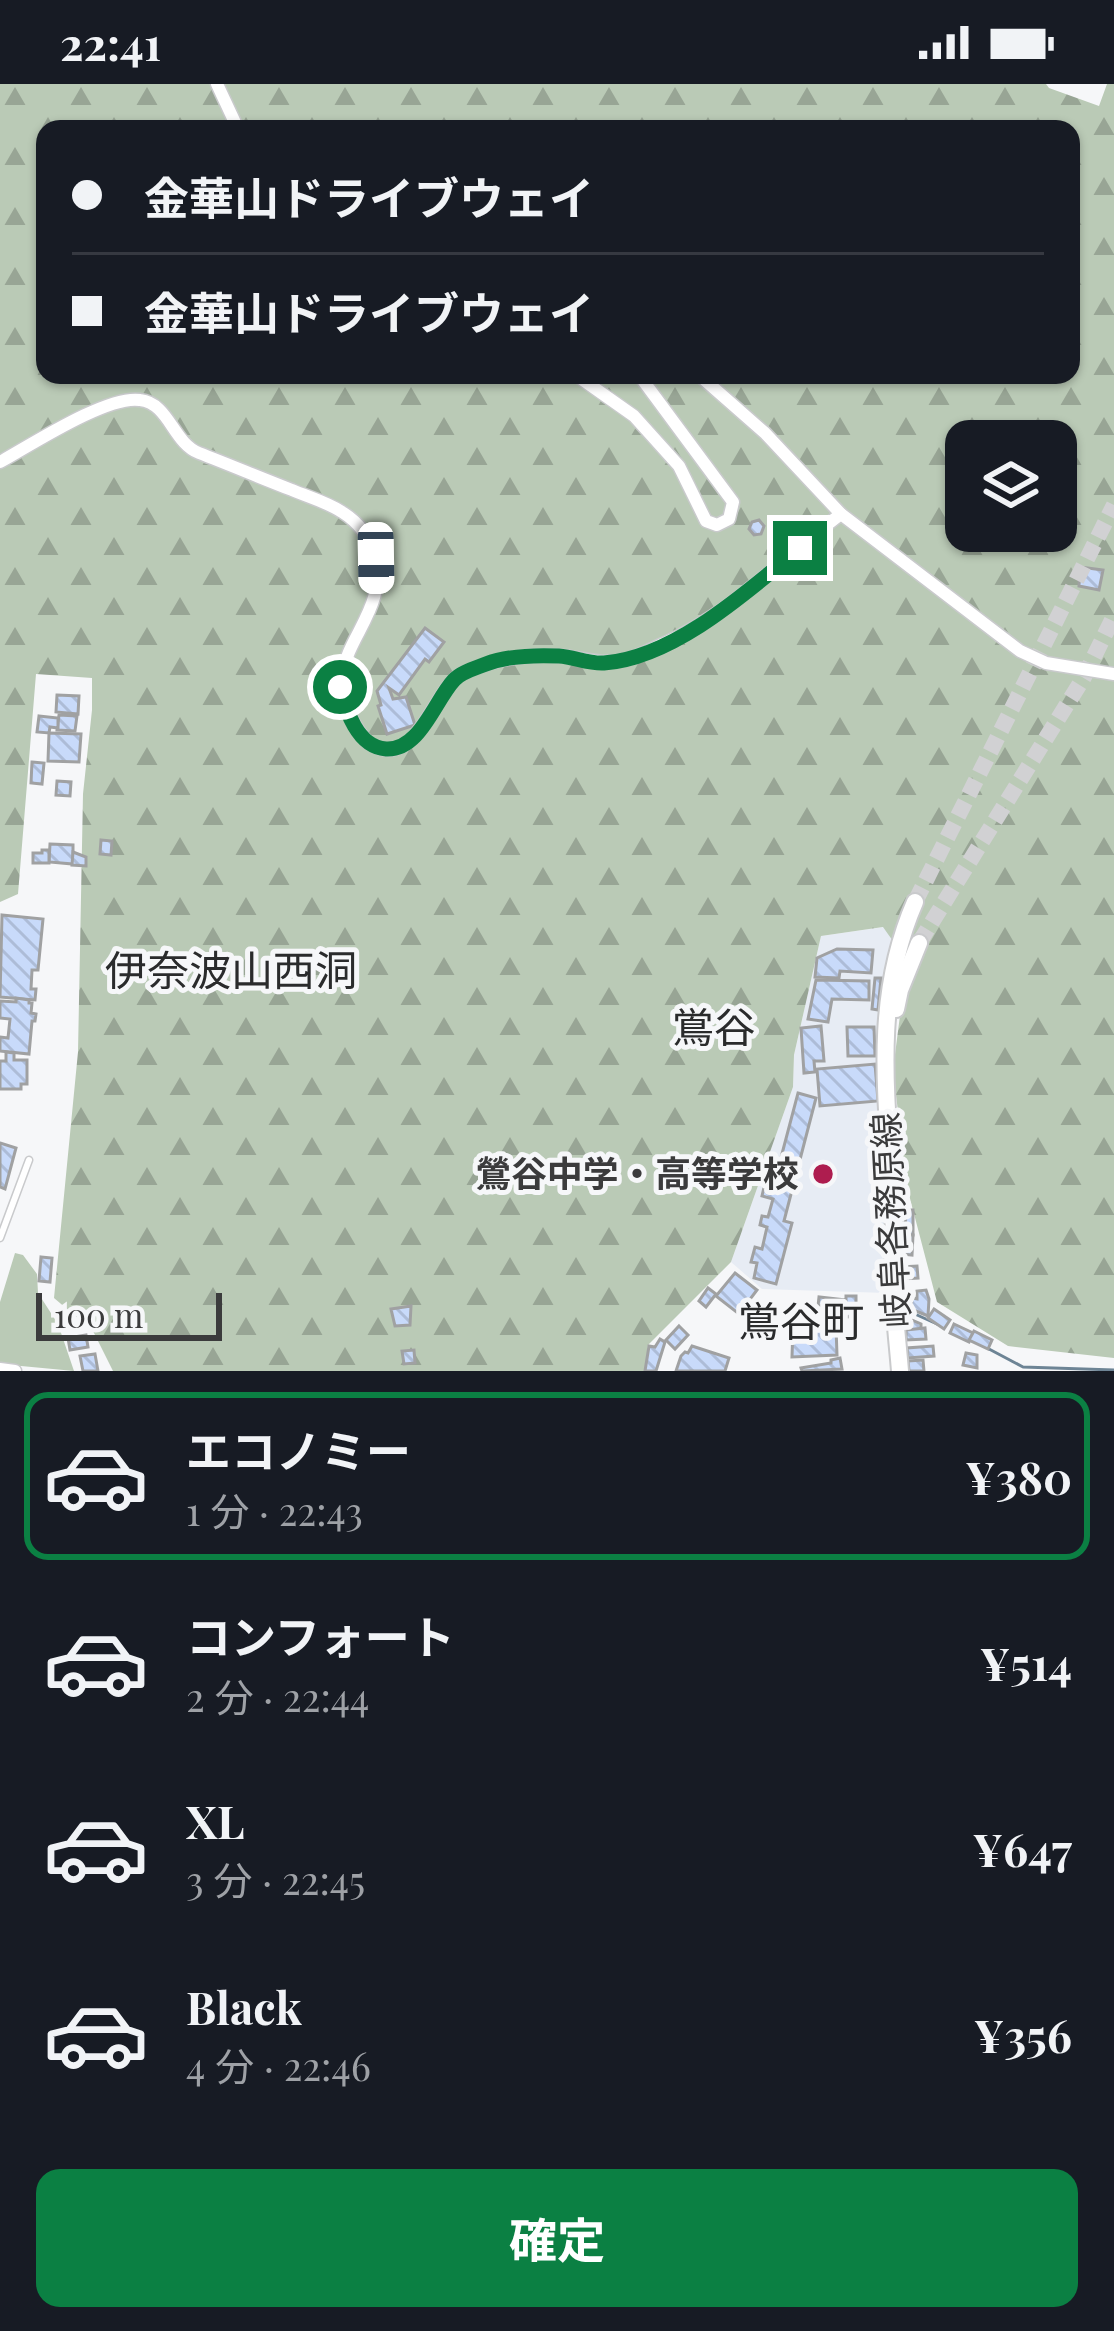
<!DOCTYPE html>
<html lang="ja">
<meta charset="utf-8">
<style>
:root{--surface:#171b24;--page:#242831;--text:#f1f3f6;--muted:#9ea1a6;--line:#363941;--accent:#0b8043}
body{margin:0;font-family:"Playfair Display","Noto Sans JP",serif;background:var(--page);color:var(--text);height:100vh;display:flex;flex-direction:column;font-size:45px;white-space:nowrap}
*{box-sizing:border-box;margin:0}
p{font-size:39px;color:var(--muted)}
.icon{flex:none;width:66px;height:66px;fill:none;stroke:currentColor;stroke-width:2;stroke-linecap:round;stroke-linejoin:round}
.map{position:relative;height:1287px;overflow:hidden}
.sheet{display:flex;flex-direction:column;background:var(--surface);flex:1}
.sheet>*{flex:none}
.hud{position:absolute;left:36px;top:36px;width:1044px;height:264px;border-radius:24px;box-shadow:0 3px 9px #0004;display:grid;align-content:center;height:264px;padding:0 36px;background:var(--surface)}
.fabs{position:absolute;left:945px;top:336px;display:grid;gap:24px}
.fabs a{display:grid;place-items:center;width:132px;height:132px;border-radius:24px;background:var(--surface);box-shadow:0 3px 9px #0004;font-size:60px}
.scale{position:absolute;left:36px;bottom:30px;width:186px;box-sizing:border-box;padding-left:12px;border:6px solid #3b3b3c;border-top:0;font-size:33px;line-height:42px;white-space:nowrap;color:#3b3b3c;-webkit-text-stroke:9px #f6f7f9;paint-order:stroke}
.end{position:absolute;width:54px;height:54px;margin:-27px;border:15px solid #0b8043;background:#fff;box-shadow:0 0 0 6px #fff}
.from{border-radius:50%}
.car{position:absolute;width:36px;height:72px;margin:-36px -18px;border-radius:15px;box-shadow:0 0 9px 3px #0007;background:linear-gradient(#fff 24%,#345 0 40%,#fff 0 76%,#345 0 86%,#fff 0)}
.hud b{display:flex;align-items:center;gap:42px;height:114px;font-size:45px}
.hud b+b{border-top:3px solid var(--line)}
.hud i{width:30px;height:30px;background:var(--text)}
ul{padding:21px 0 0;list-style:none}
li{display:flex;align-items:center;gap:36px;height:168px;margin:0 24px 18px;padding:0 12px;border:6px solid transparent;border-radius:24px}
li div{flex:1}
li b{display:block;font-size:45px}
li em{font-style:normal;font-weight:700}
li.current{border-color:var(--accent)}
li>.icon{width:108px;height:108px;stroke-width:1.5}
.primary-button{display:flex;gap:24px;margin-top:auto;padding:24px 36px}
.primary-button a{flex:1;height:138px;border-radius:24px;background:var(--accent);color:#fff;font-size:48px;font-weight:700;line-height:138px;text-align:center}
.status{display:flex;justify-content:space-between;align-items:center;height:84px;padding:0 60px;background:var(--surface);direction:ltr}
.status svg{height:33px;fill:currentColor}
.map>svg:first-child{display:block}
.built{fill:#e7ecf4}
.forest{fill:url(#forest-firs);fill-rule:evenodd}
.park{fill:#bacab6}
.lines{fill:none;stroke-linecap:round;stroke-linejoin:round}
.stream{stroke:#6d8495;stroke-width:3}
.building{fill:url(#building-back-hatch);stroke:#a0a1a2;stroke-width:3}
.secondary-tunnel{stroke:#d1d1d3;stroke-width:16;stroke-dasharray:16 8;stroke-linecap:butt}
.service-casing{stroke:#c9cacc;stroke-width:9}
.minor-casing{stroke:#c9cacc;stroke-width:15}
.secondary-casing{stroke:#c9cacc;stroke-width:20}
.service{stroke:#fff;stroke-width:6}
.minor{stroke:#fff;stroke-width:12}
.secondary{stroke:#fff;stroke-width:16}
.route{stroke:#0b8043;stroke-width:15}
.poi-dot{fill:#ae1d4f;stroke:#f6f7f9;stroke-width:4.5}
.labels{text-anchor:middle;stroke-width:10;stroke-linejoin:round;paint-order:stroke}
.poi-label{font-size:36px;font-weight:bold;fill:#3b3b3c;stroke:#f6f7f9;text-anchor:end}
.street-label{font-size:36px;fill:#3b3b3c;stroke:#f6f7f9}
.quarter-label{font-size:42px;fill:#2a2b2c;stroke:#f6f7f9}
</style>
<div class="status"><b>22:41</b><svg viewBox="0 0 49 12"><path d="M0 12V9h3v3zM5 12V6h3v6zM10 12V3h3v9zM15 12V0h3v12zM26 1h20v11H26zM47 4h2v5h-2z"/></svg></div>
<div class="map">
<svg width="1114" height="1287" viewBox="0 0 1114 1287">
<defs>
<pattern id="forest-firs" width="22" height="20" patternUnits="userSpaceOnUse" patternTransform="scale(3)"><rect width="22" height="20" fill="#bacab6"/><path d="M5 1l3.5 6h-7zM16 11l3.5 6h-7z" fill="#98a595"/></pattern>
<pattern id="building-back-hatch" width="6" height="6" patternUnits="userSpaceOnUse" patternTransform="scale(3)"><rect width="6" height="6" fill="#c8dafa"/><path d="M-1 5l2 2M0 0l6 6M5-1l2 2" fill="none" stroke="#adbcd7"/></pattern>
</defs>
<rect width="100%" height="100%" fill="#f6f7f9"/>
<polygon class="built" points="884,843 891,854 879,947 887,1209 762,1205 731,1178 793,1003 794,971 821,852"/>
<path class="forest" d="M0 0H1046L1049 4 1099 22 1107 0H1114V1274L1008 1262 937 1218 907 1103 893 986 907 877 883 843 821 852 794 971 793 1003 731 1178 648 1261 645 1287H113L93 1247 54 1214 78 968 83 710 92 626V594L36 590 18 810 0 818ZM45 45H1071V291H45ZM966 357H1056V447H966Z"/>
<polygon class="park" points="15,1169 23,1171 37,1190 38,1209 58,1240 74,1287 0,1280 0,1218"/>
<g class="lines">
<g class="stream">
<polyline points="906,1226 937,1240"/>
<polyline points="989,1265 1023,1283 1114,1286"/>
</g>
</g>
<g class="building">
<polygon points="759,436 764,442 761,450 754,451 749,445 752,438"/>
<polygon points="1080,483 1103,486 1099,506 1079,502"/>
<polygon points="425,544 444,558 429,578 425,575 399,611 389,604 393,615 406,613 415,641 387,650 378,622 381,621 377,607"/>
<polygon points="57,611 79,612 78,630 56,628"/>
<polygon points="59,631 77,632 75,647 57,646"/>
<polygon points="39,632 58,634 58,644 50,643 49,649 37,648"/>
<polygon points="49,649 81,650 79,678 48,677"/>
<polygon points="32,678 44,679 42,700 31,699"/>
<polygon points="57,697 71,698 70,712 56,711"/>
<polygon points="101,756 112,757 111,771 100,770"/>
<polygon points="50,760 73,761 73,780 49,778"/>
<polygon points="42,766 49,766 49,779 33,779 33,769 42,769"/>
<polygon points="73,768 86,773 86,782 72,781"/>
<polygon points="2,831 43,835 38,886 32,886 31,905 36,905 35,916 0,913"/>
<polygon points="837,865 873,866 871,889 840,887 839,894 815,893 817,874"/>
<polygon points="875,894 881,894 878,926 872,925"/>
<polygon points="816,896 869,897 869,916 832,915 828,938 808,935"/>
<polygon points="16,914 29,916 29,919 32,919 31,929 36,930 35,937 32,937 29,970 0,967 0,953 8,954 10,935 0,934 0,917 16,918"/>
<polygon points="821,942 824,977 814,977 815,988 804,989 801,944"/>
<polygon points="847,943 874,943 875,972 848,972"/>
<polygon points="6,968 14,969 14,976 27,976 27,1000 21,1000 21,1005 0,1005 0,977 6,977"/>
<polygon points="875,980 878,1017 820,1022 817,985"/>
<polygon points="798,1009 816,1014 784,1137 792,1139 776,1200 754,1194 757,1179 751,1178 755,1163 762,1165 767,1143 760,1141 762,1132 768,1133 773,1115 762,1112 769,1082 778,1085"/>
<polygon points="0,1059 16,1064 5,1105 0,1103"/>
<polygon points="906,1126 913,1126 913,1151 905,1151"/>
<polygon points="901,1151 913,1151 912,1171 901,1170"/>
<polygon points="41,1173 52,1174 50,1198 39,1197"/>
<polygon points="917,1182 918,1194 902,1195 901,1183"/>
<polygon points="735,1189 757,1206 739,1230 716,1212"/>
<polygon points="708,1204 716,1210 706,1223 699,1217"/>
<polygon points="926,1206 929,1215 928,1232 911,1225 912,1214 917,1215 917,1207"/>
<polygon points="846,1212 856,1212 856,1220 850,1220 850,1233 828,1232 826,1221 818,1222 819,1213 846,1216"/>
<polygon points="411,1222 410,1241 395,1242 391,1225"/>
<polygon points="934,1225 950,1236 944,1245 928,1234"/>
<polygon points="905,1233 921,1240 921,1245 906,1246"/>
<polygon points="954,1240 973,1249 969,1258 950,1249"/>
<polygon points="679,1242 688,1251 675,1265 666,1256"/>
<polygon points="793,1243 816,1243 816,1246 836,1243 837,1271 792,1273"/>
<polygon points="925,1244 926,1255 906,1256 906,1246"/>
<polygon points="974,1247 992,1256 988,1265 969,1256"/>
<polygon points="86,1251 88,1263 70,1266 68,1254"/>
<polygon points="660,1255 665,1258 656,1287 645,1287 649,1262 655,1263"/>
<polygon points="692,1262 729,1274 725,1287 676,1287 681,1272 685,1268 688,1269"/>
<polygon points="933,1262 934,1272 908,1274 907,1264"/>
<polygon points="414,1266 415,1279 404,1280 402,1267"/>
<polygon points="966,1269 977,1271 977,1284 963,1281"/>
<polygon points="95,1270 98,1287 83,1287 80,1272"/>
<polygon points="840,1274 842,1285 802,1287 801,1284 831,1279 831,1276"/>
<polygon points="923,1276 924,1287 909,1287 908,1277"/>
</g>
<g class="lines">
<g class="secondary-tunnel">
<polyline points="915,818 1114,421"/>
<polyline points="919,859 1084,593 1114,532"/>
</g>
<g class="service-casing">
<polyline id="service" points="0,1154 29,1076"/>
</g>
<g class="minor-casing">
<g id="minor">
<polyline points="217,0 238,45"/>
<polyline points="576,291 634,332 679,382 706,437 717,441 729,435 733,418 639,291"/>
<polyline points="699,291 765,349 841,430 1020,567 1046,579 1114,590"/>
<path d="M0 378C31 361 107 311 140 316 169 319 173 359 199 369 230 381 261 394 292 406 308 413 327 418 342 428 358 438 369 452 374 470 394 540 311 568 355 641 359 648 365 657 372 661 419 686 434 602 463 589 493 575 527 570 561 572 585 574 598 581 624 576 639 573 651 565 665 559 733 528 782 474 841 430"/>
<polyline points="0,1285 15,1287"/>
</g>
</g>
<g class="secondary-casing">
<g id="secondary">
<polyline points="896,925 900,906 919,859"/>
<path d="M900 1287C898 1262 895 1238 894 1213 892 1179 895 1145 893 1111 886 1009 873 914 915 818"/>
</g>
</g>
<use href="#service" class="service"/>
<use href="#minor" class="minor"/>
<use href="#secondary" class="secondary"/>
</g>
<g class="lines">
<path class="route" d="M340 603C346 626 357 663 386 665 420 667 435 616 454 596 461 588 476 584 486 580 507 572 537 571 559 572 574 573 589 580 604 579 674 574 748 507 800 464"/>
</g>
<circle class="poi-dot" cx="823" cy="1090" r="12"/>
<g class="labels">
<g class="poi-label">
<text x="799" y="1103">鶯谷中学・高等学校</text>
</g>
<g class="street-label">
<text transform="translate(891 1136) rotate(-93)" y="13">岐阜各務原線</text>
</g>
<g class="quarter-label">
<text x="231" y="902">伊奈波山西洞</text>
<text x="714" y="959">鴬谷</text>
<text x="801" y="1253">鴬谷町</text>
</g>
</g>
</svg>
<div class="fabs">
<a><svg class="icon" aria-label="layers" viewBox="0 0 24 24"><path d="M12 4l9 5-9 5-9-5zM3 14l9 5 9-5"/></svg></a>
</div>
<div class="scale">100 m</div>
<i class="end from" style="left:340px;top:603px"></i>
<i class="end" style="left:800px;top:464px"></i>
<i class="car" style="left:376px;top:474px;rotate:179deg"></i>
<div class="hud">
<b><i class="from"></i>金華山ドライブウェイ</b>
<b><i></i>金華山ドライブウェイ</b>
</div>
</div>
<section class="sheet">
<ul>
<li class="current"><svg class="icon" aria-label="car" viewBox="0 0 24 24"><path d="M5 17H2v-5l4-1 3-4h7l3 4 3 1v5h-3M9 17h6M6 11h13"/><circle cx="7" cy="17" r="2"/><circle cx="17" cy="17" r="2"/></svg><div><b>エコノミー</b><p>1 分 · 22:43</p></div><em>¥380</em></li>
<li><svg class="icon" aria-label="car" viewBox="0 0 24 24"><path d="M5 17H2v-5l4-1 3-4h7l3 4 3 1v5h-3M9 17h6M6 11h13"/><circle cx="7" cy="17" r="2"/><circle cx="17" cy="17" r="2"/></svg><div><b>コンフォート</b><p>2 分 · 22:44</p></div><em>¥514</em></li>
<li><svg class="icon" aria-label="car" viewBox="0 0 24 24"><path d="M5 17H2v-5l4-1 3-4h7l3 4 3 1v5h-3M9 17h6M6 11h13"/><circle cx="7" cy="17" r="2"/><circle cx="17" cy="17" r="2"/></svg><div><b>XL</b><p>3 分 · 22:45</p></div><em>¥647</em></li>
<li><svg class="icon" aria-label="car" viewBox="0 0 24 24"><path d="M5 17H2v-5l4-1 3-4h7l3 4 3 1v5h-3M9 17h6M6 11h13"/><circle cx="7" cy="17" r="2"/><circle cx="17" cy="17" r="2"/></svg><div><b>Black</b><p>4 分 · 22:46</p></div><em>¥356</em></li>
</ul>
<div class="primary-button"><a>確定</a></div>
</section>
